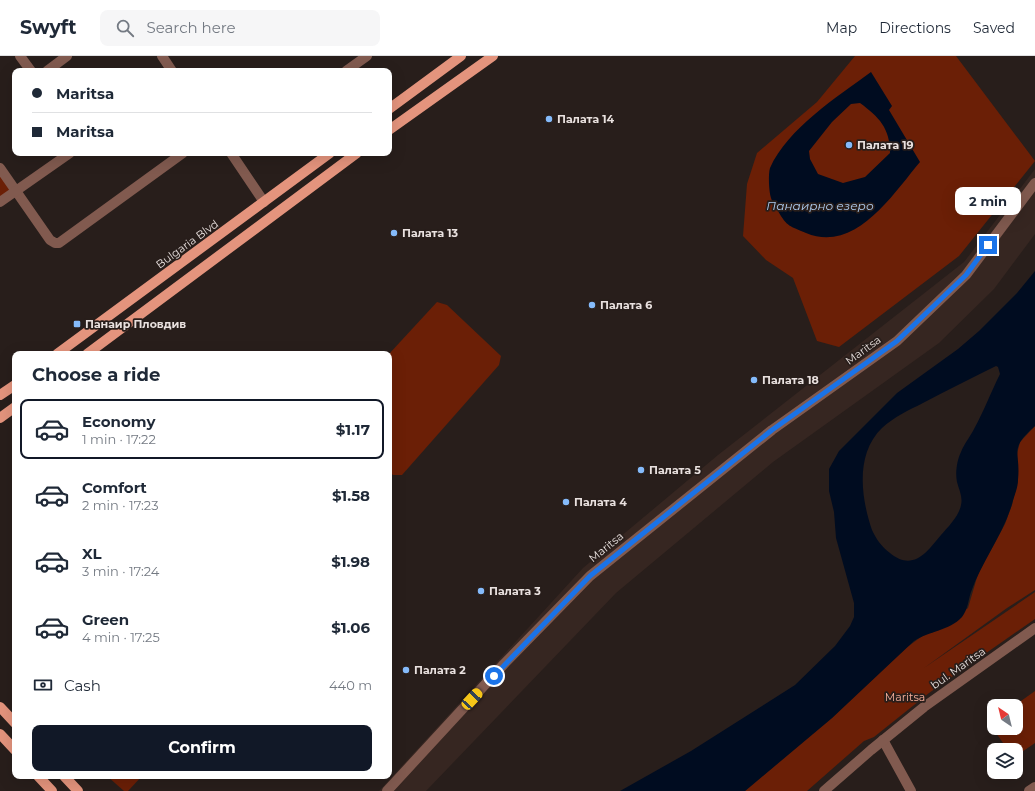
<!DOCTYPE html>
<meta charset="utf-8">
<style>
:root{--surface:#fff;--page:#f6f6f7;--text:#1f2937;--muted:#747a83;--line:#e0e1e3;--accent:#111827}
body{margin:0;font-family:Montserrat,sans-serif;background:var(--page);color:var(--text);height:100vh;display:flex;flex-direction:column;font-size:15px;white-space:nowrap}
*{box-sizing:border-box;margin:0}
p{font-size:13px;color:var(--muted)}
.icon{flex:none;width:22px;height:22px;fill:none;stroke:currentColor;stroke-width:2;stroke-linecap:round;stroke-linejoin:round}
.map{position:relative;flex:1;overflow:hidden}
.side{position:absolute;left:12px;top:295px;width:380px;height:428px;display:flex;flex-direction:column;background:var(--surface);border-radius:8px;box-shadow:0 4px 16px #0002}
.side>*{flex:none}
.guide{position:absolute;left:12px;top:12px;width:380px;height:88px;border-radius:8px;box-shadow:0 4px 16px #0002;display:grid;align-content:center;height:88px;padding:0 20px;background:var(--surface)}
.needle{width:26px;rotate:325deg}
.buttons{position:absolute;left:987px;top:643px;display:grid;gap:8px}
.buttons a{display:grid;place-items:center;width:36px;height:36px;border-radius:8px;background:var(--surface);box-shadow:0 4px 16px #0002;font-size:20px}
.end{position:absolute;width:18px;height:18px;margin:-9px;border:5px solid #1a73e8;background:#fff;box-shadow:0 0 0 2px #fff}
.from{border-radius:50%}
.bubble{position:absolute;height:28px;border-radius:8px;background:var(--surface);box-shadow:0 4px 16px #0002;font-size:13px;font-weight:700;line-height:28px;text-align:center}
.car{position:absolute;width:12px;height:24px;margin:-12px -6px;border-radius:5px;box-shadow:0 0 3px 1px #0007;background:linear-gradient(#f5c518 24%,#345 0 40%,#f5c518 0 76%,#345 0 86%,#f5c518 0)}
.guide b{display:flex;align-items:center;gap:14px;height:38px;font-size:15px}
.guide b+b{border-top:1px solid var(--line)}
.guide i{width:10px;height:10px;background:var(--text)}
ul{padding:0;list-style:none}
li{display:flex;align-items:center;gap:12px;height:60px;margin:0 8px 6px;padding:0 12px;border:2px solid transparent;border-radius:8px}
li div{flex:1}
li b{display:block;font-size:15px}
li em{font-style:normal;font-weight:700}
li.selected{border-color:var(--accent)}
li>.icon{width:36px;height:36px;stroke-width:1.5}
h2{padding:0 20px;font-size:18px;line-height:48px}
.pay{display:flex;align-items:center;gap:10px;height:44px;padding:0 20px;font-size:15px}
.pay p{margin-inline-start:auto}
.primary-button{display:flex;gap:8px;margin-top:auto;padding:8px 20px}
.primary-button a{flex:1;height:46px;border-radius:8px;background:var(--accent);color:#fff;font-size:16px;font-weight:700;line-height:46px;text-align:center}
header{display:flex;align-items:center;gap:24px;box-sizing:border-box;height:56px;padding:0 20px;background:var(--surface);border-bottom:1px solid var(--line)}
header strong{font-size:19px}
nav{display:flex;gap:22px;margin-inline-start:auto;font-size:14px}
.search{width:280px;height:36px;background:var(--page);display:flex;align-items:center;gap:10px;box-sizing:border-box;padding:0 14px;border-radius:8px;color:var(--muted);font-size:15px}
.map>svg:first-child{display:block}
.built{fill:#362621}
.green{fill:#6b1f06}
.water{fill:#000c20;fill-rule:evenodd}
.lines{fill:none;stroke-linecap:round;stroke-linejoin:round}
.minor{stroke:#815a4f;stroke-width:10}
.major{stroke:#e4947d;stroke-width:10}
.route{stroke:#1a73e8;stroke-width:5}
.poi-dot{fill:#85bbfb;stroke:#281e1b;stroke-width:1.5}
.labels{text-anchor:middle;stroke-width:3.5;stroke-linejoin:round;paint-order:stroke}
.poi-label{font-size:11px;font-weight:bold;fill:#e9e1df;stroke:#281e1b;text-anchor:start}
.street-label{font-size:11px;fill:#e9e1df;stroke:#281e1b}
.park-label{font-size:11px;fill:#f9b09b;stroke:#281e1b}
.water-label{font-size:12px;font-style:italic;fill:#adcbef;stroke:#281e1b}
</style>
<header>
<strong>Swyft</strong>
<div class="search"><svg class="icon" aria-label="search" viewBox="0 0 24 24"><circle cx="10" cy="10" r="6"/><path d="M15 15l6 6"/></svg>Search here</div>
<nav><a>Map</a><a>Directions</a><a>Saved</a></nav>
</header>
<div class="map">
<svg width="1035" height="735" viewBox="0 0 1035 735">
<rect width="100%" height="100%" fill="#281e1b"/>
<polygon class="built" points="1035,113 1035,178 994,233 939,287 773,406 616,537 426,735 379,735 583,512 718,399 964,206"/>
<g class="green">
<polygon points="855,0 956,0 1035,105 959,200 839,291 817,285 793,222 766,204 743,180 747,128 757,97 817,46"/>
<polygon points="0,119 10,134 0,141"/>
<polygon points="437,246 447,249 501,300 499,309 402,419 393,419 389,415 389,298"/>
<polygon points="1035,370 1035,534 1007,552 924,612 1035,536 1035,563 929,637 874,681 864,685 807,735 745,735 832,662 906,592 925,578 937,575 968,552 978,518 1005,468 1012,449 1018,424 1017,398 1020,386"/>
<polygon points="1035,635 1035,687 1016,700 1016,694 1008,694 989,667 994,663 994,672 1016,672 1016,650 1014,650"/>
<polygon points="107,720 142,720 128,735 124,735"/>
</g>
<g class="water">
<path d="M871 16 892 50 889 54 920 106C893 138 855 198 806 177 790 170 787 171 778 155 776 151 772 146 771 142 769 136 768 118 770 112 788 72 837 41 871 16ZM860 47C879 61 890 72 890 97L865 121 843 127 818 118 810 103 809 95 832 66 851 48Z"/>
<path d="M1035 215V370C1008 394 1021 395 1018 424 1018 432 1014 440 1012 448 1003 479 982 505 971 536 968 545 968 553 962 561 949 575 929 575 914 585L832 662 745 735H620L691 695 795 629 835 590 850 570 854 561V547L836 482 834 456 829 435V413L839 395 897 337 958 293 979 275 1017 237ZM998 311 1000 318C991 336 984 355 974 373 970 381 964 388 961 396 957 404 955 417 957 426 959 434 963 441 961 449 959 460 948 471 941 479 927 496 913 516 890 497 882 491 876 483 872 474 861 442 855 398 882 372 894 361 909 354 923 347 947 334 972 322 996 310Z"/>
</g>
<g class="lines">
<g class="minor">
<polyline points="20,0 31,15"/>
<polyline points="162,0 172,15"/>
<polyline points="47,15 67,0"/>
<polyline points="346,15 367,0"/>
<polyline points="231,97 264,146"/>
<polyline points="0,112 50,184 55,187 59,187 183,97"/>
<polyline points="0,146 70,97"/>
<polyline points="883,684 911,735"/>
<polyline points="387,735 504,608 590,520 772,374 897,285 966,219 1035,127"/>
<polyline points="824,735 871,694 924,651 1035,572"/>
<polyline points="1029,735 1035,731"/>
</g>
<g class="major">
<polyline points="389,53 461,0"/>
<polyline points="389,74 493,0"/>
<polyline points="57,298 330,97"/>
<polyline points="87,298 357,97"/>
<polyline points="0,339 15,329"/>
<polyline points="0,362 15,351"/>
<polyline points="0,651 15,667"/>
<polyline points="0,678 15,694"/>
<polyline points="38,720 52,735"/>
<polyline points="64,720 78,735"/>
</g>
</g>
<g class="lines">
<polyline class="route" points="494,620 590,520 772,374 897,285 966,219 988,189"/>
</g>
<g class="poi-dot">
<circle cx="549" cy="63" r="4"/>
<circle cx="849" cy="89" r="4"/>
<circle cx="394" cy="177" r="4"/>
<circle cx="592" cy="249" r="4"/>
<rect x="73" y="264" width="8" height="8" rx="2"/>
<circle cx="754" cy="324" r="4"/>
<circle cx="641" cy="414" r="4"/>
<circle cx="566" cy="446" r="4"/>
<circle cx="481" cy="535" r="4"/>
<circle cx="406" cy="614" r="4"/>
</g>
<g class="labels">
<g class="poi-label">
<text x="557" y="67">Палата 14</text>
<text x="857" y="93">Палата 19</text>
<text x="402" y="181">Палата 13</text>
<text x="600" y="253">Палата 6</text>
<text x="85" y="272">Панаир Пловдив</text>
<text x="762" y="328">Палата 18</text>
<text x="649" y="418">Палата 5</text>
<text x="574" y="450">Палата 4</text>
<text x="489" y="539">Палата 3</text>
<text x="414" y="618">Палата 2</text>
</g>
<g class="street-label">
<text transform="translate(187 188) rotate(-36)" y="4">Bulgaria Blvd</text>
<text transform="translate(863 294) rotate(-36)" y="4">Maritsa</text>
<text transform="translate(606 491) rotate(-39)" y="4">Maritsa</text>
<text transform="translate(958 612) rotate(-35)" y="4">bul. Maritsa</text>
</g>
<g class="park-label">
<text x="905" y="645">Maritsa</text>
</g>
<g class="water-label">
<text x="820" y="154">Панаирно езеро</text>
</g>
</g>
</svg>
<div class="buttons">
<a><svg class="needle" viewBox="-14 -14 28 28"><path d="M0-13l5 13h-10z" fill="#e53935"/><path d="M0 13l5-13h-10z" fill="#747a83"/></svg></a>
<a><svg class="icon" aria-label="layers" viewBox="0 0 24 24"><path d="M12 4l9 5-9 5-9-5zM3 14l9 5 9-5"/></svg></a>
</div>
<i class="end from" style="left:494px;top:620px"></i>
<i class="end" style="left:988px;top:189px"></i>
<div class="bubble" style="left:955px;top:131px;width:66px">2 min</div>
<i class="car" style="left:472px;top:643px;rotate:43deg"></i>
<div class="guide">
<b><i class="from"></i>Maritsa</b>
<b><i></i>Maritsa</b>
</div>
<section class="side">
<h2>Choose a ride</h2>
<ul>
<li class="selected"><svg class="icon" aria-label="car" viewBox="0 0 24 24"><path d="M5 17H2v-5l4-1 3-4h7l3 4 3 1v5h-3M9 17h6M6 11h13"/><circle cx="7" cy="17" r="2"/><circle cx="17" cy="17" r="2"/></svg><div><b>Economy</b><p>1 min · 17:22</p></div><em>$1.17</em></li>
<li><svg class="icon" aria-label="car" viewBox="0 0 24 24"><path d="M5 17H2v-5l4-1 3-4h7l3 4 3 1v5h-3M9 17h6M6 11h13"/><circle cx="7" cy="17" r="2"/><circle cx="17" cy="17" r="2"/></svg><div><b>Comfort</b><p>2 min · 17:23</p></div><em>$1.58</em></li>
<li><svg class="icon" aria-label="car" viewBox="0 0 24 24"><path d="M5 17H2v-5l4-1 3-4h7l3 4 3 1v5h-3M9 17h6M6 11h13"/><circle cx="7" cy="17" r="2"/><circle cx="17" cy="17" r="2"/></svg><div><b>XL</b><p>3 min · 17:24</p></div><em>$1.98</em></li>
<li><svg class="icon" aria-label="car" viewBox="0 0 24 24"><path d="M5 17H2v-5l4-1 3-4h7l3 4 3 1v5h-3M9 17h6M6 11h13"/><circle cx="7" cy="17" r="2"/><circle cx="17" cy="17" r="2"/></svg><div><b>Green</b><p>4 min · 17:25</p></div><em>$1.06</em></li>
</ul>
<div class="pay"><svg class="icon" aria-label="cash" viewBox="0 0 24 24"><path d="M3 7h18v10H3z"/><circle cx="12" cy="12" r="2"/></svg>Cash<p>440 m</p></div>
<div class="primary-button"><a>Confirm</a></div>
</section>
</div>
